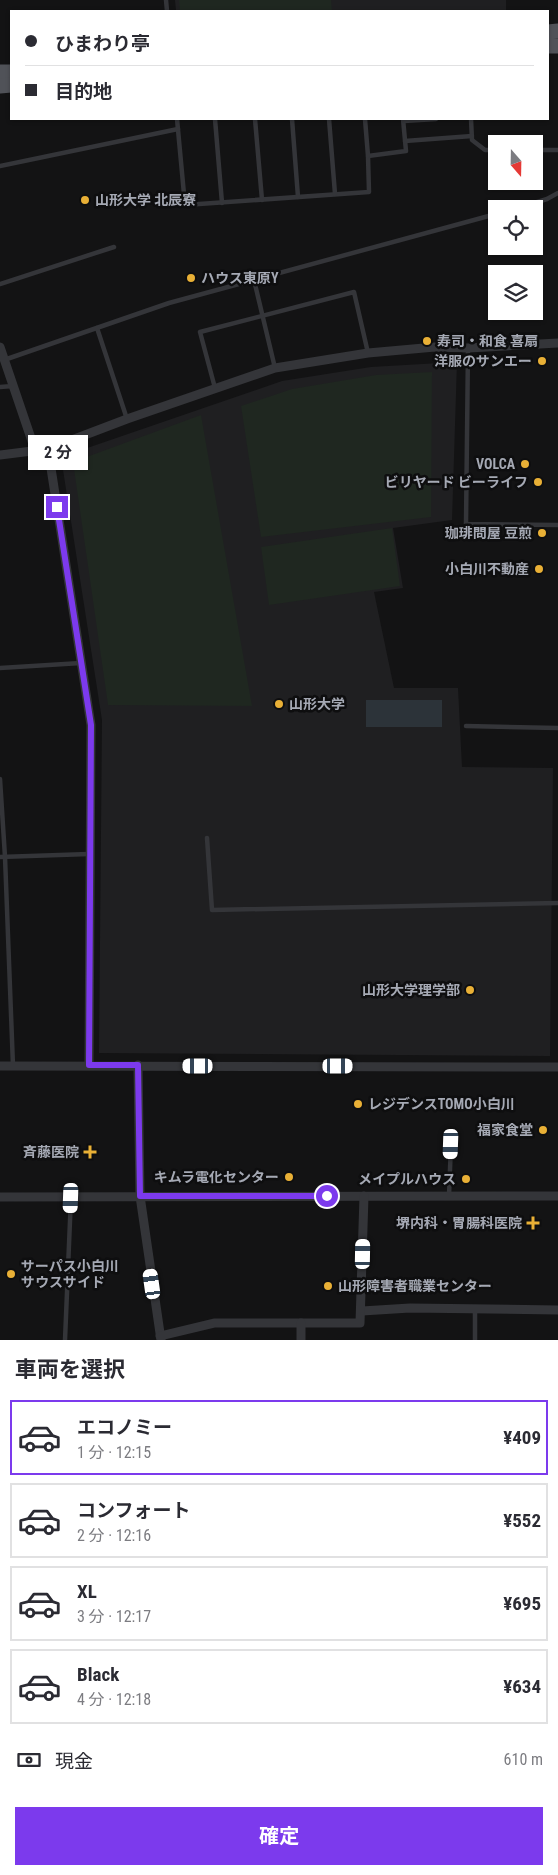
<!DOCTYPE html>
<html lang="ja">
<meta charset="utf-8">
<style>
:root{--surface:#fff;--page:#f2f2f3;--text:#2b2b33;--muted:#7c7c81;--line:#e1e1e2;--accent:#7c3aed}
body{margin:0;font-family:"Roboto Condensed","Noto Sans JP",sans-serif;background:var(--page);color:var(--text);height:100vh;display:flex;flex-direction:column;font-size:19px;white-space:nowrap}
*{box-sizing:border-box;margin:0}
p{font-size:16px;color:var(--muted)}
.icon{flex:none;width:28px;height:28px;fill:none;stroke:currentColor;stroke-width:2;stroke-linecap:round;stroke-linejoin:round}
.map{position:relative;height:1340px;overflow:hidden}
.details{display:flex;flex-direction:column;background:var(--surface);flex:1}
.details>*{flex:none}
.hud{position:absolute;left:10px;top:10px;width:539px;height:110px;border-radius:0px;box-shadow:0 1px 4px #0004;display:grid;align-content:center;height:110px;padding:0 15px;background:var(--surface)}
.needle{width:32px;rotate:160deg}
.fabs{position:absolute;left:488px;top:135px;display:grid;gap:10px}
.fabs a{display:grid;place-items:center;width:55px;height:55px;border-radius:0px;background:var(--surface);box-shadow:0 1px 4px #0004;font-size:25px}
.end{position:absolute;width:22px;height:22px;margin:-11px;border:6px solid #7c3aed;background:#fff;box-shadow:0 0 0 2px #fff}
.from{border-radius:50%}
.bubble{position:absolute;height:35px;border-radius:0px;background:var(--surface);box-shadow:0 1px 4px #0004;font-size:16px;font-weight:700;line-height:35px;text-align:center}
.car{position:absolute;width:15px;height:30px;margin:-15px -8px;border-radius:6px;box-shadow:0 0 4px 1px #0007;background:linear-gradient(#fff 24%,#345 0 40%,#fff 0 76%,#345 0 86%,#fff 0)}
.hud b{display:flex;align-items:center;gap:18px;height:48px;font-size:19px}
.hud b+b{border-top:1px solid var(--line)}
.hud i{width:12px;height:12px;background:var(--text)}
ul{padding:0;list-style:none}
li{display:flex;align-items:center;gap:15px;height:75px;margin:0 10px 8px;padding:0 5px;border:2px solid var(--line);border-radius:0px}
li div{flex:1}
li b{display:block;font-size:19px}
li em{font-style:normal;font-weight:700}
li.active{border-color:var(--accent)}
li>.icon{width:45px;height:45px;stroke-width:1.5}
h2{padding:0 15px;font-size:22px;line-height:60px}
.pay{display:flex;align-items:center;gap:12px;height:55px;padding:0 15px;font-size:19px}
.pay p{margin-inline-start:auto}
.cta{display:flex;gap:10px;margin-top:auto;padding:10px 15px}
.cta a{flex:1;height:58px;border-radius:0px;background:var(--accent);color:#fff;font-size:20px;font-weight:700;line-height:58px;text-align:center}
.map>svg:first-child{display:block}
.built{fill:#1f1f21}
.green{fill:#1f2720}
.water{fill:#2c3339}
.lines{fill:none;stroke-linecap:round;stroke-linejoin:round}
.lane{stroke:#343539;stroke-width:4.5}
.street{stroke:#343539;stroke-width:9}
.primary{stroke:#505258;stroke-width:15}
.route{stroke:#7c3aed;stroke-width:6}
.poi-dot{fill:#e9b036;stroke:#0e0e0f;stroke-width:2}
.labels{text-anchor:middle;stroke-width:5;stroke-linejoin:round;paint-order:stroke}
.poi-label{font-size:14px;font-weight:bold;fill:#a5a9b4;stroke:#0e0e0f;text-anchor:end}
</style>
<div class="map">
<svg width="558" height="1340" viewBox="0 0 558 1340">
<rect width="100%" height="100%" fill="#131314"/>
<g class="built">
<polygon points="175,0 506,0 506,11 176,11"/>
<polygon points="457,362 452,520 393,528 403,588 374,592 394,688 458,688 462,767 553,768 550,1056 99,1053 102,720 61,457 282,381 371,367"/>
</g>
<g class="green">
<polygon points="179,0 331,0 332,11 180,11"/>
<polygon points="432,372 431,517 261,537 241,406 292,389 376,375"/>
<polygon points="201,415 252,706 108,705 73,462"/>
<polygon points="392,528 400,586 269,605 261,547"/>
</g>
<rect class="water" x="366" y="700" width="76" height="27"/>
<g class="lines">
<g class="lane">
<polyline points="166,0 167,11"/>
<polyline points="177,119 185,205 369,192 368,156 406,151 403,119"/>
<polyline points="215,119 222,203"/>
<polyline points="255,119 262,200"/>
<polyline points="292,119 298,197"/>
<polyline points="329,119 335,194"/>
<polyline points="365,119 368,156"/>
<polyline points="471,119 472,140 485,150 496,150"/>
<polyline points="404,121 436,119"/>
<polyline points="405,141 472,136"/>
<polyline points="534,150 558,150"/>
<polyline points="0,166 178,129"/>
<polyline points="515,209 547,199 558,193"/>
<polyline points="254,280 275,368"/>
<polyline points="0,284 114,247"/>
<polyline points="97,328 127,419"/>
<polyline points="468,348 466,524 558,525"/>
<polyline points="4,360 169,303 496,214"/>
<polyline points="0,387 13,386"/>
<polyline points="215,388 200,332 354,292 368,353"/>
<polyline points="0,668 81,663"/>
<polyline points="466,726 558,728"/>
<polyline points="0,779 5,857 13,1066"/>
<polyline points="207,838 212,910 558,903"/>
<polyline points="0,857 89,854"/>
<polyline points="449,1196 451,1143"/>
<polyline points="65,1340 71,1197"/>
<polyline points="475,1340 475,1309"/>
</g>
<g class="street">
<polyline points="0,347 35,450"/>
<polyline points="48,449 91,725 89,1065"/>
<polyline points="0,455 48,449 127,419 275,368 368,353 435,347 468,348 558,343"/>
<polyline points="138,1065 140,1196 161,1340"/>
<polyline points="0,1066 558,1067"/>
<polyline points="0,1197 558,1196"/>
<polyline points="362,1311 410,1308 558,1310"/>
<polyline points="160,1336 214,1323 360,1323 364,1196"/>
<polyline points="301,1340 301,1323"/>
</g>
<g class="primary">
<polyline points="548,32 558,31"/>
<polyline points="548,46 558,46"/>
<polyline points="0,72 11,72"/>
<polyline points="0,86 11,85"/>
</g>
</g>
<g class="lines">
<polyline class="route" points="57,507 91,725 89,1065 138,1065 140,1196 327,1196"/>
</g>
<g class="poi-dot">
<circle cx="85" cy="200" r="5"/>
<circle cx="191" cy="278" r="5"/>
<circle cx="427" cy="341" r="5"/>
<circle cx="542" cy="361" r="5"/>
<circle cx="525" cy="464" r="5"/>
<circle cx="538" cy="482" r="5"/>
<circle cx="542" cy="533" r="5"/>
<circle cx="539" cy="569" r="5"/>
<circle cx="279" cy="704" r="5"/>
<circle cx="470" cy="990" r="5"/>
<circle cx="358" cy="1104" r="5"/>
<circle cx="543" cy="1130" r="5"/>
<path d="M87.5 1144.5h5v5h5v5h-5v5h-5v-5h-5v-5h5z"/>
<circle cx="289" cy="1177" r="5"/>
<circle cx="466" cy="1179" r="5"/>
<path d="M530.5 1215.5h5v5h5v5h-5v5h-5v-5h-5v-5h5z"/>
<circle cx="11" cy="1274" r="5"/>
<circle cx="328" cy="1286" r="5"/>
</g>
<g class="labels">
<g class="poi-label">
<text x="95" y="205" text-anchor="start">山形大学 北辰寮</text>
<text x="201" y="283" text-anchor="start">ハウス東原Y</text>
<text x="437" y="346" text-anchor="start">寿司・和食 喜扇</text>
<text x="532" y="366">洋服のサンエー</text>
<text x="515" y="469">VOLCA</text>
<text x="528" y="487">ビリヤード ビーライフ</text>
<text x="532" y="538">珈琲問屋 豆煎</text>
<text x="529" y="574">小白川不動産</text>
<text x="289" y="709" text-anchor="start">山形大学</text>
<text x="460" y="995">山形大学理学部</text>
<text x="368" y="1109" text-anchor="start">レジデンスTOMO小白川</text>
<text x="533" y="1135">福家食堂</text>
<text x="79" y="1157">斉藤医院</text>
<text x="279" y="1182">キムラ電化センター</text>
<text x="456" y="1184">メイプルハウス</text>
<text x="522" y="1228">堺内科・胃腸科医院</text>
<text x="21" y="1271" text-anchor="start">サーパス小白川<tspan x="21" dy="16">サウスサイド</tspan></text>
<text x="338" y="1291" text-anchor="start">山形障害者職業センター</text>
</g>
</g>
</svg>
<div class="fabs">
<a><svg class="needle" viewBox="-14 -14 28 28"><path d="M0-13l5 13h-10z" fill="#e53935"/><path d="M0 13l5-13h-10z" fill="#7c7c81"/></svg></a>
<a><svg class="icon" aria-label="locate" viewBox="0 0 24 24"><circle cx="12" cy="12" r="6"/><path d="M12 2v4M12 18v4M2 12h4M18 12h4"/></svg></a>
<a><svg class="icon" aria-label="layers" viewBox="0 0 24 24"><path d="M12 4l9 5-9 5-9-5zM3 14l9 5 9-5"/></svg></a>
</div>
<i class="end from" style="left:327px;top:1196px"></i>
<i class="end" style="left:57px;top:507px"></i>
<div class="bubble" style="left:28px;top:435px;width:60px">2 分</div>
<i class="car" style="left:198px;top:1066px;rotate:270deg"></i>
<i class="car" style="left:338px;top:1066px;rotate:90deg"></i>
<i class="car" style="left:451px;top:1144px;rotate:182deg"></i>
<i class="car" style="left:71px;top:1198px;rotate:182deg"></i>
<i class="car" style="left:363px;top:1254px;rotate:1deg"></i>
<i class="car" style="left:152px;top:1284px;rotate:352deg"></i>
<div class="hud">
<b><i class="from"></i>ひまわり亭</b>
<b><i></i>目的地</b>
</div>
</div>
<section class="details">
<h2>車両を選択</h2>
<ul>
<li class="active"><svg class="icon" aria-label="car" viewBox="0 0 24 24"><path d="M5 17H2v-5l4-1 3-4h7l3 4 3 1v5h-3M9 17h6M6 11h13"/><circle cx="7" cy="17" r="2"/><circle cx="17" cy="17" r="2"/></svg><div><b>エコノミー</b><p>1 分 · 12:15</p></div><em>¥409</em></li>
<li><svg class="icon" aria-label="car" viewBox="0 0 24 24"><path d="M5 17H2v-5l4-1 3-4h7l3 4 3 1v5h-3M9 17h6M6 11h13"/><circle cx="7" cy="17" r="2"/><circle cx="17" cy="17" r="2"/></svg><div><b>コンフォート</b><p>2 分 · 12:16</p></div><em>¥552</em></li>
<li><svg class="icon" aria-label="car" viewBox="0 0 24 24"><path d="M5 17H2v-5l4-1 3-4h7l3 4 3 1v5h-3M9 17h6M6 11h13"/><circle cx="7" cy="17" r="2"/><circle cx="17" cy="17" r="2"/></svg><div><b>XL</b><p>3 分 · 12:17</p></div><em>¥695</em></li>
<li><svg class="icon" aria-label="car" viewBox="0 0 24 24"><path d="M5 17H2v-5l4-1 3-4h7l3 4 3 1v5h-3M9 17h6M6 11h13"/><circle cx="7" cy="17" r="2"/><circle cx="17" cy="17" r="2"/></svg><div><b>Black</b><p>4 分 · 12:18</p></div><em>¥634</em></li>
</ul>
<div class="pay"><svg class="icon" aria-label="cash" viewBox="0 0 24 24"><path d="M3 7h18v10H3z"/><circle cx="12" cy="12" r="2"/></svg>現金<p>610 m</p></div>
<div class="cta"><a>確定</a></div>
</section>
